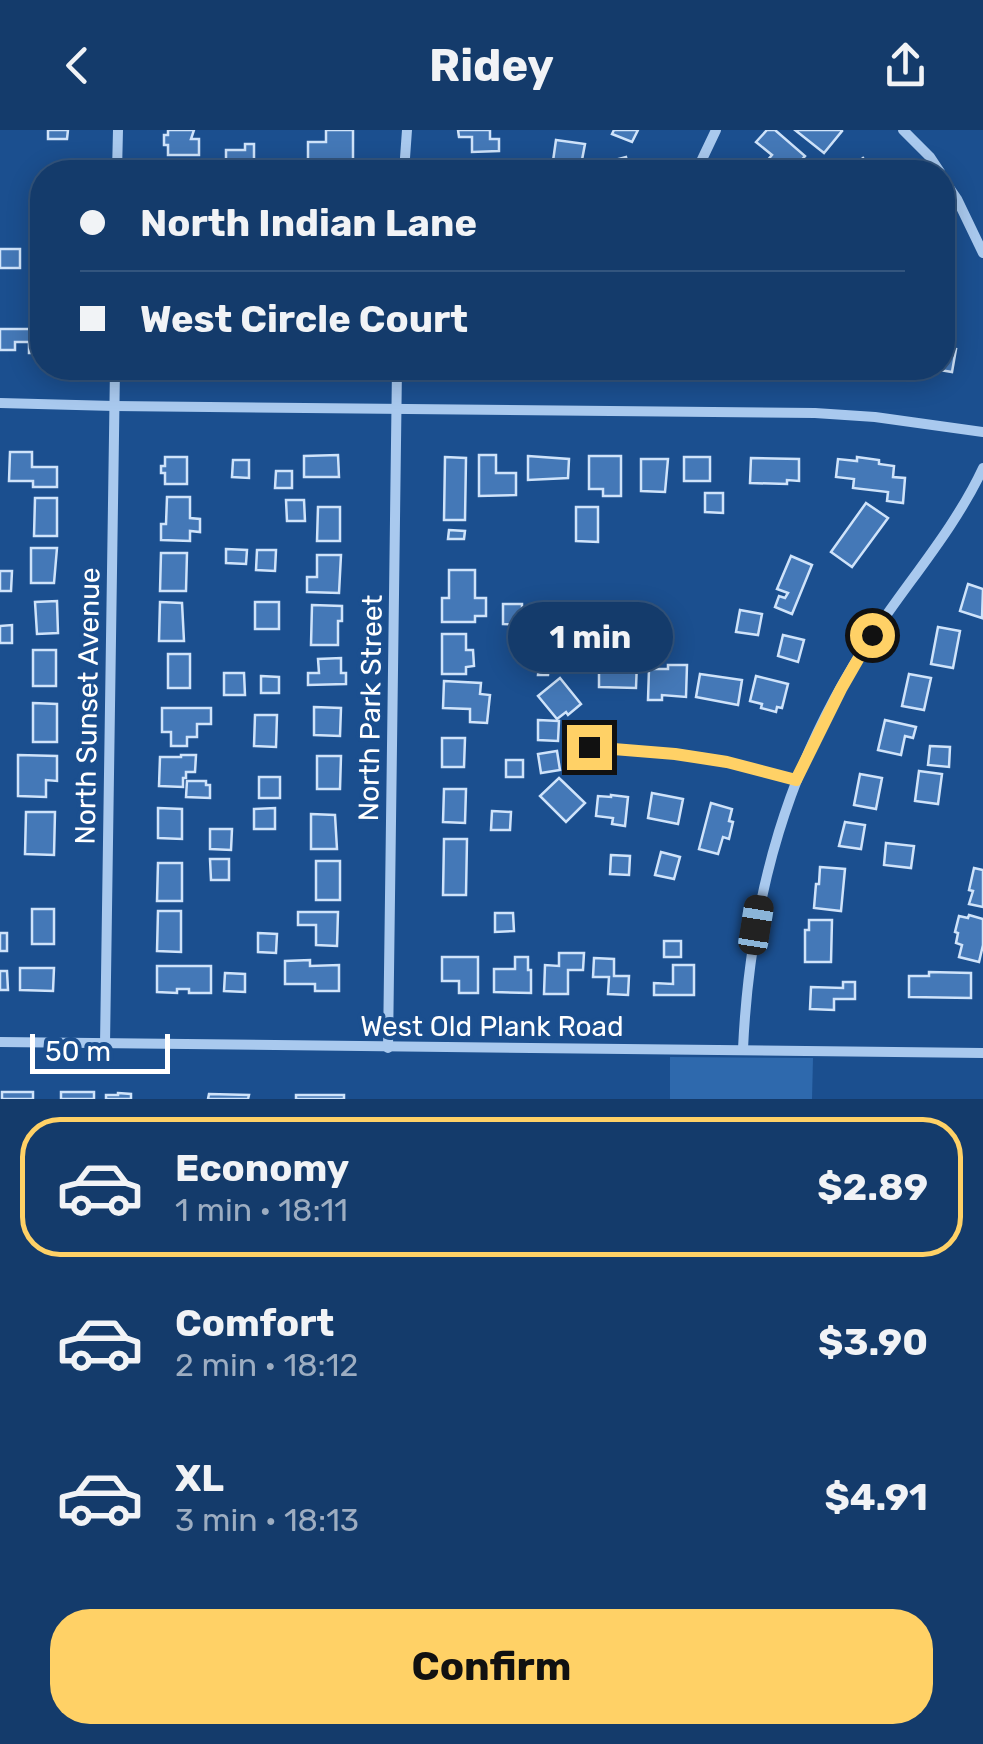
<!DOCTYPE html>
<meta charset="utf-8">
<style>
:root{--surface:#143b6b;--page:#1d4271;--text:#f1f3f6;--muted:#9dadc1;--line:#33557e;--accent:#ffd166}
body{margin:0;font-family:Rubik,sans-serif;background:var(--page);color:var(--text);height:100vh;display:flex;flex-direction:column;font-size:38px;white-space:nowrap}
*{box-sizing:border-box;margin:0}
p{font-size:32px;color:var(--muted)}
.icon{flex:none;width:55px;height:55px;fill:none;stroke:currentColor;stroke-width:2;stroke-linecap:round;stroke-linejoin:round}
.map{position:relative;height:969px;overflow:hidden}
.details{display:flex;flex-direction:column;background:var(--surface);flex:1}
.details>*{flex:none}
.banner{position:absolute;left:30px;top:30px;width:925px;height:220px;border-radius:40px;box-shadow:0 5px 25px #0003,0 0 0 2px var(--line);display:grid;align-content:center;height:220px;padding:0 50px;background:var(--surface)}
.scale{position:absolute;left:30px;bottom:25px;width:140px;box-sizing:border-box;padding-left:10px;border:5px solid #fff;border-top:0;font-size:28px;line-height:35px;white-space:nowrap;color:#fff;-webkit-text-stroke:8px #1b4f8f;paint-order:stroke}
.end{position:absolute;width:45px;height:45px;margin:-22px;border:12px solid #ffd166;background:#111;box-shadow:0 0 0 5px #111}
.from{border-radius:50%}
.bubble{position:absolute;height:70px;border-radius:35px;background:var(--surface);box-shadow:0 5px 25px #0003,0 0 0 2px var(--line);font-size:32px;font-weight:700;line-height:70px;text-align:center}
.car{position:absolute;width:30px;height:60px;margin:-30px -15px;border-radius:12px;box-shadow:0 0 8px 2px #0007;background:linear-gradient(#222 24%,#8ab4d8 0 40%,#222 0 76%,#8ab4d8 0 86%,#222 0)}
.banner b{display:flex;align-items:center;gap:35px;height:95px;font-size:38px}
.banner b+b{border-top:2px solid var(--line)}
.banner i{width:25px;height:25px;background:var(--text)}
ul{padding:18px 0 0;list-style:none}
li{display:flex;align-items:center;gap:30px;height:140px;margin:0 20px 15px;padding:0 30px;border:5px solid transparent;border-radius:40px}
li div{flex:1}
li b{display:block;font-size:38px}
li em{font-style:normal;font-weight:700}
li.on{border-color:var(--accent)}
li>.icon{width:90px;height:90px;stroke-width:1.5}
.cta{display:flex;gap:20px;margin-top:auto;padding:20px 50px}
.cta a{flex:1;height:115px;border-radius:40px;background:var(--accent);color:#111;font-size:40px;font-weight:700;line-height:115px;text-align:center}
header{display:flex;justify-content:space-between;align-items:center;height:130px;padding:0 50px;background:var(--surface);font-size:45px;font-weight:700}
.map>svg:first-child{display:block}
.green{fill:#2e69ad}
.building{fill:#4478b7;stroke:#cfe3fa;stroke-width:2.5}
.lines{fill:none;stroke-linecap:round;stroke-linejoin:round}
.minor{stroke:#a9c9ee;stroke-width:10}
.route{stroke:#ffd166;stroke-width:12}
.labels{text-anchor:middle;stroke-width:8;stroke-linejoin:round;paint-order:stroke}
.street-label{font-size:28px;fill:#fff;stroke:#1b4f8f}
</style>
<header><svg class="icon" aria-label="back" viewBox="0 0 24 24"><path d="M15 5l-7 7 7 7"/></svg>Ridey<svg class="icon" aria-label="share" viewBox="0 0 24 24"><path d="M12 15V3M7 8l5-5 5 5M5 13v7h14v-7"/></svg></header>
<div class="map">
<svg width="983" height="969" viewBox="0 0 983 969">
<rect width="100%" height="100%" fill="#1b4f8f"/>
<polygon class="green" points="670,927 813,928 812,969 670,969"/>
<g class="building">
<polygon points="48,0 68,0 67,9 48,9"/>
<polygon points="168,0 194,0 191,9 199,9 199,25 168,25 168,15 164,15 164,5 168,5"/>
<polygon points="326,0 353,0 353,38 308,38 308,12 326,12"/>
<polygon points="458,0 490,0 490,9 499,9 499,21 472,22 472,7 459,7"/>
<polygon points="614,0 638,0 632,12 612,4"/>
<polygon points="767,0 775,0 805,26 791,42 764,42 760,39 772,25 756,12"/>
<polygon points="795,0 841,0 842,1 824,23"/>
<polygon points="556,10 585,14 581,35 553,31"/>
<polygon points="245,14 254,14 254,39 226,39 226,20 245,20"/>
<polygon points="626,27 630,42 598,42 596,35"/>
<polygon points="863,28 868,35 859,42 855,42 850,38"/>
<polygon points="517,33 535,34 535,42 540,42 517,42"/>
<polygon points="41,87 42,87 42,133 39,133"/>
<rect x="0" y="119" width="20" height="19"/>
<polygon points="0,199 42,199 42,223 29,223 29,212 15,212 15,220 0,220"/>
<polygon points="942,217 956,219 952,242 928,238 942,238"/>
<polygon points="10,322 32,322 32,337 57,337 57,357 33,357 33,351 9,351"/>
<polygon points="338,325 339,347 304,347 304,326"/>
<polygon points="479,325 496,325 496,343 516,343 516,365 479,366"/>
<polygon points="528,326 569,329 568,348 528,350"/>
<polygon points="589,326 621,326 621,366 603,366 603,359 589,359"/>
<polygon points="165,327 187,327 187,354 165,354 165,343 161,343 161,336 165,336"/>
<polygon points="445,327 466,328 465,390 444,390"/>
<rect x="684" y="327" width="26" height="24"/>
<polygon points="857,327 879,330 879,334 894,336 893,347 905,348 903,373 887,371 888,362 853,358 854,349 836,347 838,329 857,331"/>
<polygon points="751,328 799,329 799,351 787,350 787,354 750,353"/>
<polygon points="641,329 668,329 665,362 641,361"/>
<polygon points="233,330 249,330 249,348 232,347"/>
<polygon points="276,341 292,341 292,358 275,358"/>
<polygon points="705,363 723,363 723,383 705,382"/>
<polygon points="167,367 190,367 190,388 200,389 200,402 190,401 190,411 161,410 161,394 166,394"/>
<polygon points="35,368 57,368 57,406 34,406"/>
<polygon points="286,370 304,370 305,391 287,391"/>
<polygon points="866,373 888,388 852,437 831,422"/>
<polygon points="318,377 340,377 340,411 317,411"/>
<polygon points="576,377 598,377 598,412 576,411"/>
<polygon points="449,400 465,401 464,409 448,409"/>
<polygon points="31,418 57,418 54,453 31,453"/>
<polygon points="226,419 247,420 246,434 226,433"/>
<polygon points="257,420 276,420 275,441 256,440"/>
<polygon points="161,423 187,423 186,461 160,461"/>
<polygon points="317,425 341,425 339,463 307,462 307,447 317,447"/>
<polygon points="791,426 812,435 792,484 775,477 779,466 785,468 788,463 777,459"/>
<polygon points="449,440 475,440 475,468 486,468 486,486 475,486 475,492 442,492 442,468 449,468"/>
<polygon points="0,441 12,441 11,461 0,461"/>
<polygon points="968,454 983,459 982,488 960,481"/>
<polygon points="57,471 58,503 37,504 35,472"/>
<polygon points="160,472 182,473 184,511 159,511"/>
<rect x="255" y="472" width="24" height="27"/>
<polygon points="503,474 522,474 522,487 532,488 532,495 503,494"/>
<polygon points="312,475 342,476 342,491 338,491 338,515 311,515"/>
<polygon points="740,480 762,484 758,505 736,502"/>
<rect x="647" y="489" width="20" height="21"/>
<polygon points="12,495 12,513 0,513 0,496"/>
<polygon points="938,497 960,501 953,538 931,534"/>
<polygon points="525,498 533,498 533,512 524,511"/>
<polygon points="442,504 466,504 466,520 473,520 474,536 466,537 466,544 442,544"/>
<polygon points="783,505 804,510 798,532 778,526"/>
<rect x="33" y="520" width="23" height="36"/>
<rect x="168" y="524" width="22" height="34"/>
<polygon points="341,528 341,543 346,543 346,554 308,555 308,543 319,543 318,529"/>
<polygon points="599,531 637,532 636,558 599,557"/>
<polygon points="539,535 549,536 548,545 538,545"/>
<polygon points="668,535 687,535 686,567 662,565 662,570 648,570 649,539 668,539"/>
<polygon points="224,543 244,543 245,565 224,565"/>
<polygon points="700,544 742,550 738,575 696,567"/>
<polygon points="909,544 931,548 924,580 902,576"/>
<polygon points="261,546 279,547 279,563 261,563"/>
<polygon points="756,546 788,554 782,578 777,577 776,582 761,578 762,574 750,571"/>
<polygon points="560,548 581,574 568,585 566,582 557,589 538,566"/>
<polygon points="444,551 481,553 480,564 490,565 487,593 470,592 470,579 443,578"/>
<polygon points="33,573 57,574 57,612 33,612"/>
<polygon points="314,577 341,578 340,606 314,605"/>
<polygon points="162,578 211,578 211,594 197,594 197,607 187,607 187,616 171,616 171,602 162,602"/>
<polygon points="255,585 277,585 276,617 254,616"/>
<polygon points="538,590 559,591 558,611 538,610"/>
<polygon points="885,590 916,597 913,608 905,606 901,625 878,620"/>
<polygon points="442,608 465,608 464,637 442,637"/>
<polygon points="930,616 950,617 949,637 928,635"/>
<polygon points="557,621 560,640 541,643 538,624"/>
<polygon points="18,625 57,626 57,651 46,650 46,667 18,666"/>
<polygon points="181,625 196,625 195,642 186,642 186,648 183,648 183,657 159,656 160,627 181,627"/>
<polygon points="317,626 341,626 340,659 317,659"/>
<rect x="506" y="630" width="17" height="17"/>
<polygon points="919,641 942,644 938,674 915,671"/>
<polygon points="860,644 882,648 876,679 854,675"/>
<rect x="259" y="647" width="21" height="21"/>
<polygon points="559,648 585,673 566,692 540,666"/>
<polygon points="187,651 206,651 206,655 210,655 210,668 186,667"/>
<polygon points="444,659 466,659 465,693 443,692"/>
<polygon points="652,663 683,669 678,694 648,688"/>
<polygon points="611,665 628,667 625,696 612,694 613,688 596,686 598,666 611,667"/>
<polygon points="711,673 732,679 729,691 733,692 729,709 723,707 718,724 699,719"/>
<polygon points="158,678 182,679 182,709 158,708"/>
<polygon points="275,678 275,699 254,699 254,679"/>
<polygon points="492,681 511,682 510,700 491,700"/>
<polygon points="26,682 55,682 54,725 25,724"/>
<polygon points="311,684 335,685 337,719 311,719"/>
<polygon points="845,692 865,695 861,719 839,716"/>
<polygon points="210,699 232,699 231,720 210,719"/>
<polygon points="444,709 467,709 466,765 443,765"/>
<polygon points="886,713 914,716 911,738 884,735"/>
<polygon points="661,722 680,727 674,749 655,745"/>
<polygon points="611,725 630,726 629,745 610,744"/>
<polygon points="210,729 229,729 229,750 211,750"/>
<rect x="316" y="731" width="24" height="39"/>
<polygon points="158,733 182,733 182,771 157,771"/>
<polygon points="820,737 845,739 841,781 814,778 816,754 819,754"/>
<polygon points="974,738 983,740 983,777 969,774 973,761 969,760"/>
<rect x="32" y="779" width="22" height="35"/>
<polygon points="158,781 181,781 181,822 157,821"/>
<polygon points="298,782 338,782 337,816 316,815 316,795 298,795"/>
<polygon points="495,783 513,783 514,801 495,802"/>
<polygon points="969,785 983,789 983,815 979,832 959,827 962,815 956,813 958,803 955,802 959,786 968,788"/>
<polygon points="809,790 832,790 831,832 805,832 805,800 809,800"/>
<rect x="0" y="803" width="7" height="18"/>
<polygon points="258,803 277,804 276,823 258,822"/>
<rect x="664" y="811" width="17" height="16"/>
<polygon points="559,823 584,823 583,840 568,840 568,864 544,864 545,835 559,836"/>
<polygon points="442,827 478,827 478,863 459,863 459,851 442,851"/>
<polygon points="515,827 528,827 528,840 531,840 531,863 494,862 494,839 515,839"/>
<polygon points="594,828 614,829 614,846 629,846 628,865 608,864 609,847 593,847"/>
<polygon points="310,830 310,836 339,835 339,861 315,861 315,854 285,854 285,831"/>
<polygon points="673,835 694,835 694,865 654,865 654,853 673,854"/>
<polygon points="157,836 211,836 211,863 189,863 189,859 177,859 177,863 157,862"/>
<polygon points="20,838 54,838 53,861 20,860"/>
<polygon points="0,841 7,841 8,860 0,860"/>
<polygon points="929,842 971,843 971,868 909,867 909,846 929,846"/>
<polygon points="225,843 245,844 245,862 224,861"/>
<polygon points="843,852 855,852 855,869 834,869 834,880 810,879 811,857 843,858"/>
<rect x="2" y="962" width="31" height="7"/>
<rect x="61" y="962" width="33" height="7"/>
<polygon points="118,963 131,964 131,969 106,969 106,965 118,965"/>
<polygon points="209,964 249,965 248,969 208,969"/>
<rect x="296" y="965" width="48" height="4"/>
</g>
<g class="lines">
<g class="minor">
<polyline points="903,0 930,27 940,42"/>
<polyline points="117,42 118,0"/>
<polyline points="404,42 407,0"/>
<polyline points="696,42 716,0"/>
<polyline points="942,47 957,69 983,123"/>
<polyline points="0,273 114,276 815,283 875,287 983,302"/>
<polyline points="589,617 675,624 727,632 796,650"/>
<polyline points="0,912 983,923"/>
<polyline points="105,915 115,238"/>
<polyline points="388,918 397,238"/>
<path d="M743 919C750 767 788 631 874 503 910 449 955 398 983 338"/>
</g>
</g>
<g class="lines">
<polyline class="route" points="589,617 675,624 727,632 796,650 841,559 872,505"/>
</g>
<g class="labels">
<g class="street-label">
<text transform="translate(87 576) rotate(-89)" y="10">North Sunset Avenue</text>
<text transform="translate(370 578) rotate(-89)" y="10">North Park Street</text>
<text x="492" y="906">West Old Plank Road</text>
</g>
</g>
</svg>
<div class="scale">50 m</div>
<i class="end from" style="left:872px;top:505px"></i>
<i class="end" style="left:589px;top:617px"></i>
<div class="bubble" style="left:508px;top:472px;width:165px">1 min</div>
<i class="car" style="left:756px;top:795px;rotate:9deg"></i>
<div class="banner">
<b><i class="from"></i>North Indian Lane</b>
<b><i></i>West Circle Court</b>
</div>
</div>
<section class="details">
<ul>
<li class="on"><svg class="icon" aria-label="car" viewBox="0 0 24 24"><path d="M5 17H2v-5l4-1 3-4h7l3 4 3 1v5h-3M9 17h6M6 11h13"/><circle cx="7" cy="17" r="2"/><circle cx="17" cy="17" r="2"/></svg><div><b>Economy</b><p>1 min · 18:11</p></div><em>$2.89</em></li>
<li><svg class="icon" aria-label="car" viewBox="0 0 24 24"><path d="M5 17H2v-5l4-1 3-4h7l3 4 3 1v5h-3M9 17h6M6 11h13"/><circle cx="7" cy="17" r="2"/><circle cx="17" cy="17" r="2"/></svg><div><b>Comfort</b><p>2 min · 18:12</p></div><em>$3.90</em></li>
<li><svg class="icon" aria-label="car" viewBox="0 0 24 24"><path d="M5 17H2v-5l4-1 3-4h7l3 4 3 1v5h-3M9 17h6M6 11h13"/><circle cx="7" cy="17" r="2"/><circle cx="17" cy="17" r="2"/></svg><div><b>XL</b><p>3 min · 18:13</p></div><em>$4.91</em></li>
</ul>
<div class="cta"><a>Confirm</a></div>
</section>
